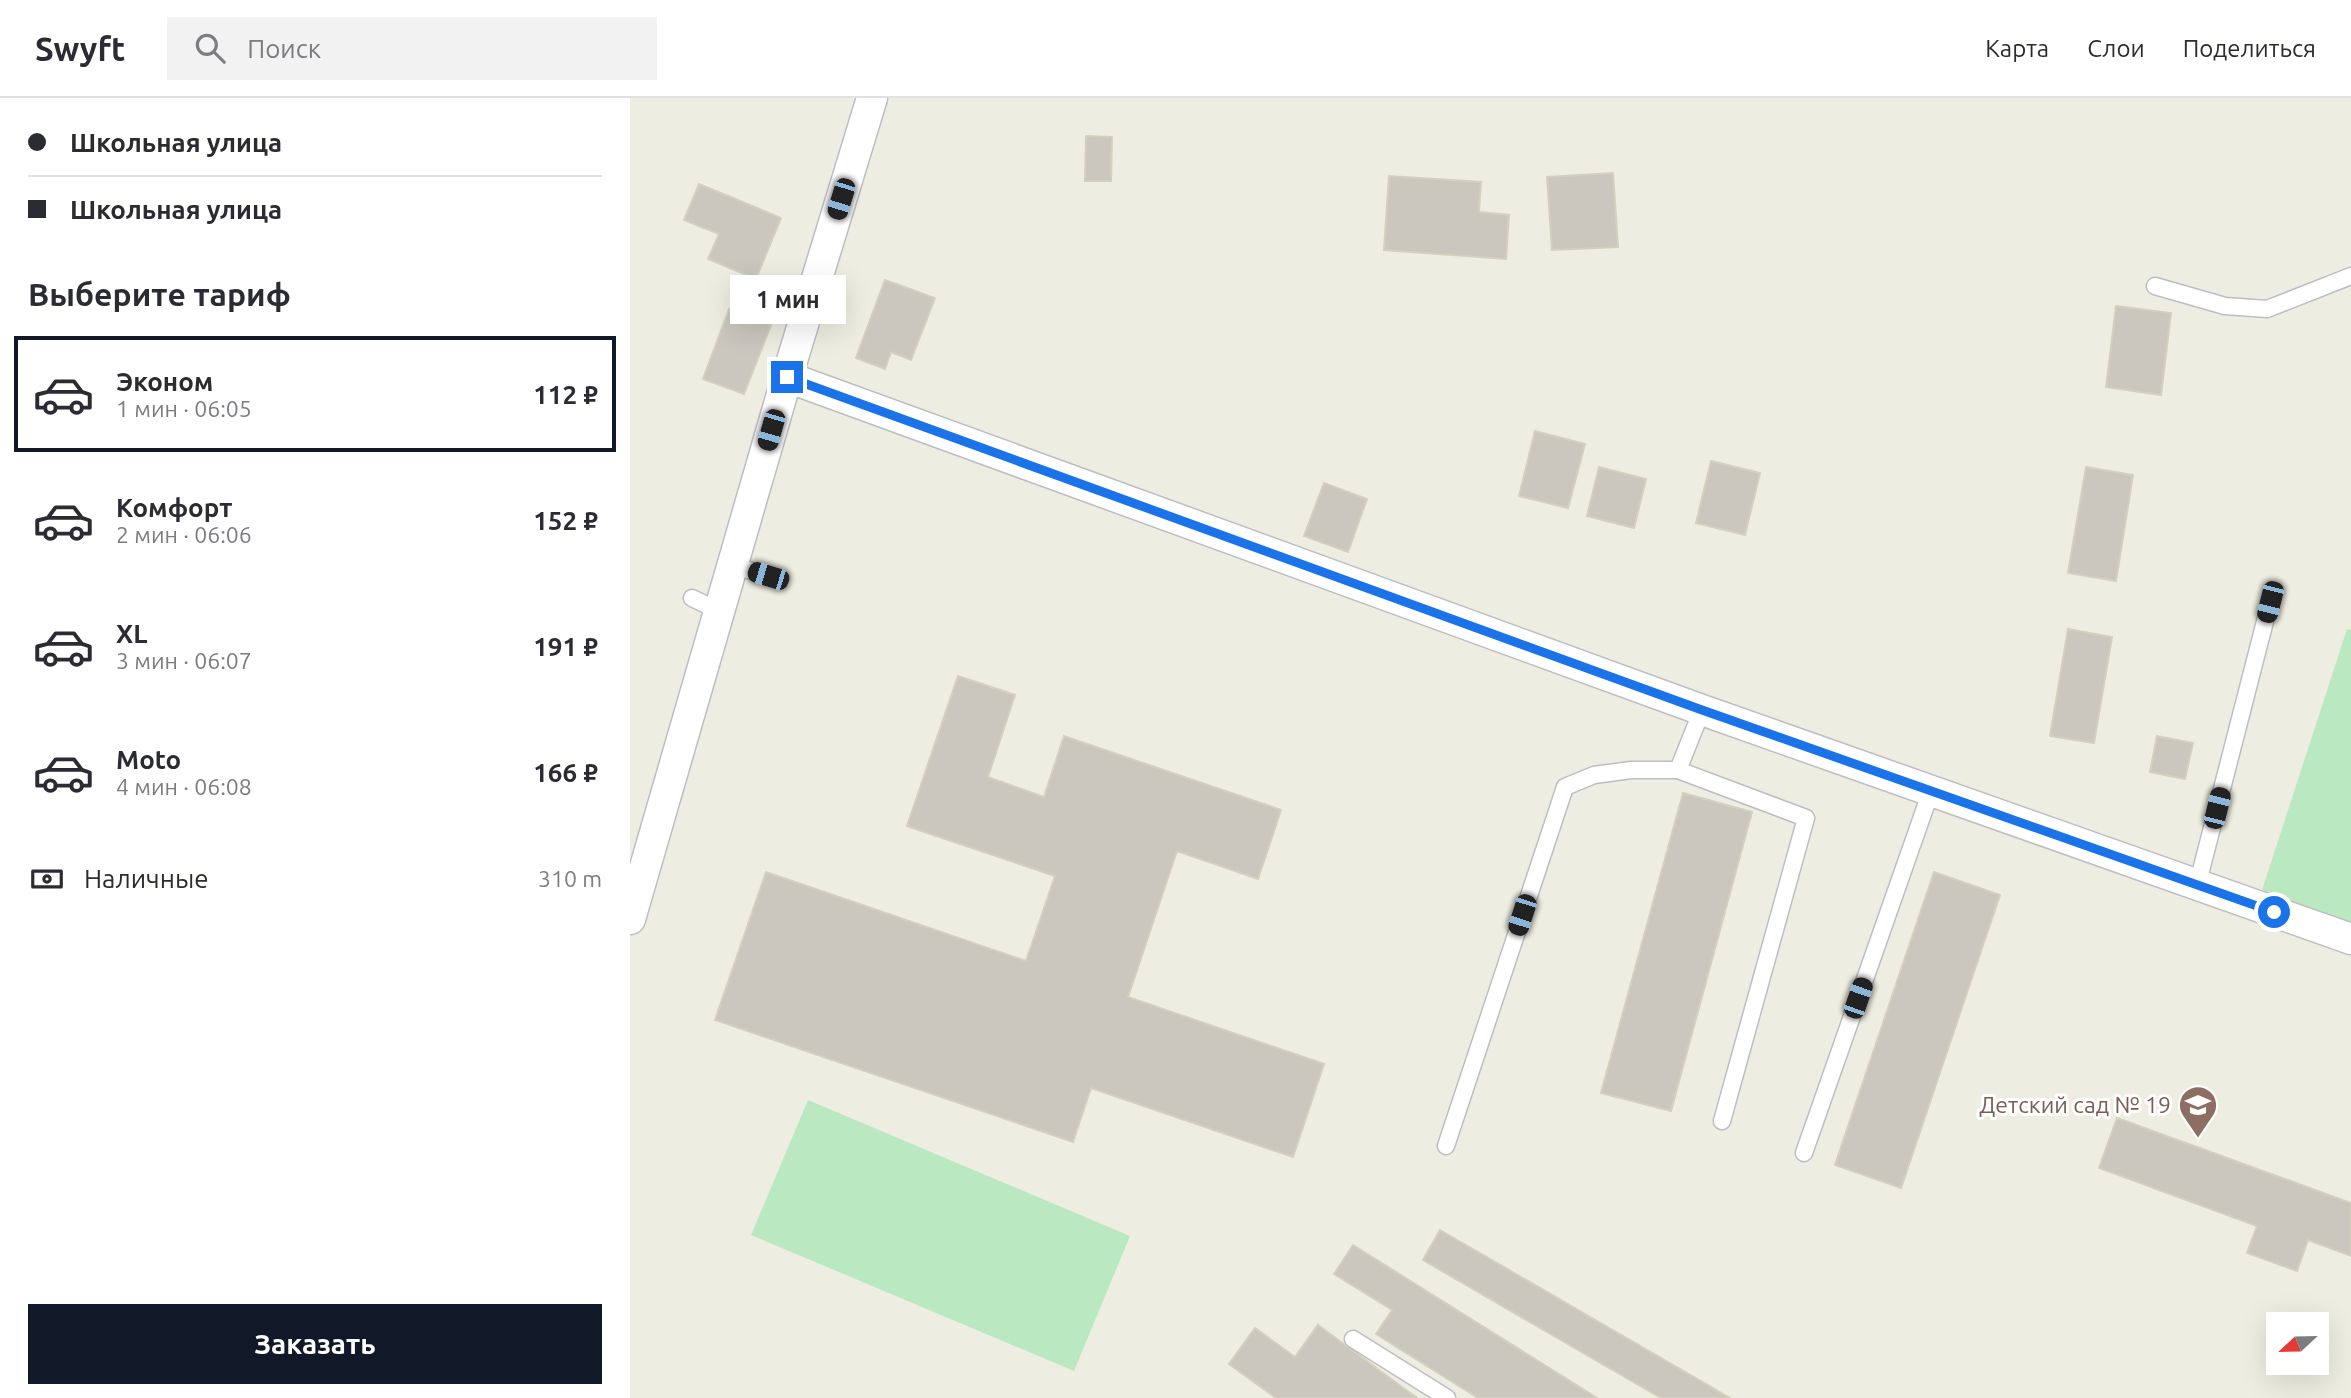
<!DOCTYPE html>
<html lang="ru">
<meta charset="utf-8">
<style>
:root{--surface:#fff;--page:#f2f2f3;--text:#2b2b33;--muted:#7c7c81;--line:#e1e1e2;--accent:#111827}
body{margin:0;font-family:Ubuntu,sans-serif;background:var(--page);color:var(--text);height:100vh;display:flex;flex-direction:column;font-size:26px;white-space:nowrap}
*{box-sizing:border-box;margin:0}
p{font-size:23px;color:var(--muted)}
.icon{flex:none;width:38px;height:38px;fill:none;stroke:currentColor;stroke-width:2;stroke-linecap:round;stroke-linejoin:round}
.map{position:relative;flex:1;overflow:hidden}
.details{display:flex;flex-direction:column;background:var(--surface);width:630px}
.details>*{flex:none}
.guide{display:grid;align-content:center;height:154px;padding:0 28px;background:var(--surface)}
.needle{width:46px;rotate:248deg}
.tools{position:absolute;left:1636px;top:1214px;display:grid;gap:14px}
.tools a{display:grid;place-items:center;width:63px;height:63px;border-radius:0px;background:var(--surface);box-shadow:0 7px 28px #0002;font-size:35px}
.end{position:absolute;width:32px;height:32px;margin:-16px;border:9px solid #1a73e8;background:#fff;box-shadow:0 0 0 4px #fff}
.from{border-radius:50%}
.bubble{position:absolute;height:49px;border-radius:0px;background:var(--surface);box-shadow:0 7px 28px #0002;font-size:23px;font-weight:600;line-height:49px;text-align:center}
.car{position:absolute;width:21px;height:42px;margin:-21px -10px;border-radius:9px;box-shadow:0 0 5px 2px #0007;background:linear-gradient(#222 24%,#8ab4d8 0 40%,#222 0 76%,#8ab4d8 0 86%,#222 0)}
.guide b{display:flex;align-items:center;gap:24px;height:66px;font-size:26px}
.guide b+b{border-top:2px solid var(--line)}
.guide i{width:18px;height:18px;background:var(--text)}
ul{padding:0;list-style:none}
li{display:flex;align-items:center;gap:21px;height:116px;margin:0 14px 10px;padding:0 14px;border:4px solid transparent;border-radius:0px}
li div{flex:1}
li b{display:block;font-size:26px}
li em{font-style:normal;font-weight:600}
li.on{border-color:var(--accent)}
li>.icon{width:63px;height:63px;stroke-width:1.5}
h2{padding:0 28px;font-size:32px;line-height:84px}
.pay{display:flex;align-items:center;gap:18px;height:77px;padding:0 28px;font-size:26px}
.pay p{margin-inline-start:auto}
.primary-button{display:flex;gap:14px;margin-top:auto;padding:14px 28px}
.primary-button a{flex:1;height:80px;border-radius:0px;background:var(--accent);color:#fff;font-size:28px;font-weight:600;line-height:80px;text-align:center}
header{display:flex;align-items:center;gap:42px;box-sizing:border-box;height:98px;padding:0 35px;background:var(--surface);border-bottom:2px solid var(--line)}
header strong{font-size:33px}
nav{display:flex;gap:38px;margin-inline-start:auto;font-size:24px}
.search{width:490px;height:63px;background:var(--page);display:flex;align-items:center;gap:18px;box-sizing:border-box;padding:0 24px;border-radius:0px;color:var(--muted);font-size:26px}
main{display:flex;flex:1;min-height:0}
.map>svg:first-child{display:block}
.green{fill:#bae9c1}
.building{fill:#c9c7be;stroke:#d4d0bf;stroke-width:2}
.lines{fill:none;stroke-linecap:round;stroke-linejoin:round}
.lane-casing{stroke:#bcbec4;stroke-width:19}
.street-casing{stroke:#bcbec4;stroke-width:33}
.lane{stroke:#fff;stroke-width:16}
.street{stroke:#fff;stroke-width:30}
.route{stroke:#1a73e8;stroke-width:9}
.labels{text-anchor:middle;stroke-width:6;stroke-linejoin:round;paint-order:stroke}
.education-label{font-size:23px;fill:#785e54;stroke:#fff;text-anchor:end}
</style>
<header>
<strong>Swyft</strong>
<div class="search"><svg class="icon" aria-label="search" viewBox="0 0 24 24"><circle cx="10" cy="10" r="6"/><path d="M15 15l6 6"/></svg>Поиск</div>
<nav><a>Карта</a><a>Слои</a><a>Поделиться</a></nav>
</header>
<main>
<section class="details">
<div class="guide">
<b><i class="from"></i>Школьная улица</b>
<b><i></i>Школьная улица</b>
</div>
<h2>Выберите тариф</h2>
<ul>
<li class="on"><svg class="icon" aria-label="car" viewBox="0 0 24 24"><path d="M5 17H2v-5l4-1 3-4h7l3 4 3 1v5h-3M9 17h6M6 11h13"/><circle cx="7" cy="17" r="2"/><circle cx="17" cy="17" r="2"/></svg><div><b>Эконом</b><p>1 мин · 06:05</p></div><em>112 ₽</em></li>
<li><svg class="icon" aria-label="car" viewBox="0 0 24 24"><path d="M5 17H2v-5l4-1 3-4h7l3 4 3 1v5h-3M9 17h6M6 11h13"/><circle cx="7" cy="17" r="2"/><circle cx="17" cy="17" r="2"/></svg><div><b>Комфорт</b><p>2 мин · 06:06</p></div><em>152 ₽</em></li>
<li><svg class="icon" aria-label="car" viewBox="0 0 24 24"><path d="M5 17H2v-5l4-1 3-4h7l3 4 3 1v5h-3M9 17h6M6 11h13"/><circle cx="7" cy="17" r="2"/><circle cx="17" cy="17" r="2"/></svg><div><b>XL</b><p>3 мин · 06:07</p></div><em>191 ₽</em></li>
<li><svg class="icon" aria-label="car" viewBox="0 0 24 24"><path d="M5 17H2v-5l4-1 3-4h7l3 4 3 1v5h-3M9 17h6M6 11h13"/><circle cx="7" cy="17" r="2"/><circle cx="17" cy="17" r="2"/></svg><div><b>Moto</b><p>4 мин · 06:08</p></div><em>166 ₽</em></li>
</ul>
<div class="pay"><svg class="icon" aria-label="cash" viewBox="0 0 24 24"><path d="M3 7h18v10H3z"/><circle cx="12" cy="12" r="2"/></svg>Наличные<p>310 m</p></div>
<div class="primary-button"><a>Заказать</a></div>
</section>
<div class="map">
<svg width="1721" height="1300" viewBox="0 0 1721 1300">
<rect width="100%" height="100%" fill="#eeede1"/>
<g class="green">
<polygon points="1717,531 1721,532 1721,824 1632,792"/>
<polygon points="178,1002 500,1138 444,1273 121,1137"/>
</g>
<g class="building">
<polygon points="456,38 482,39 481,83 455,83"/>
<polygon points="983,75 988,149 922,152 917,79"/>
<polygon points="759,78 851,84 849,114 879,117 876,161 754,152"/>
<polygon points="69,86 151,120 126,181 78,161 89,136 54,122"/>
<polygon points="255,182 305,200 281,262 261,254 255,271 226,260"/>
<polygon points="1486,208 1541,215 1531,297 1476,289"/>
<polygon points="99,211 141,227 114,296 73,281"/>
<polygon points="905,333 955,346 938,410 889,398"/>
<polygon points="1081,363 1130,375 1115,437 1066,425"/>
<polygon points="969,369 1016,381 1004,430 957,418"/>
<polygon points="1456,369 1503,377 1486,483 1438,475"/>
<polygon points="694,385 737,401 718,454 674,438"/>
<polygon points="1438,531 1482,539 1464,645 1420,638"/>
<polygon points="328,578 385,597 358,679 414,699 434,638 651,712 628,781 547,753 498,899 694,966 663,1059 461,990 443,1044 85,922 136,774 396,863 425,778 277,728"/>
<polygon points="1527,638 1563,645 1555,681 1520,674"/>
<polygon points="1053,695 1122,714 1041,1013 971,995"/>
<polygon points="1304,774 1370,797 1271,1090 1205,1067"/>
<polygon points="1487,1020 1721,1105 1721,1158 1678,1142 1667,1173 1617,1155 1627,1128 1469,1070"/>
<polygon points="810,1132 1100,1300 1031,1300 793,1162"/>
<polygon points="723,1147 967,1300 848,1300 746,1236 762,1212 704,1176"/>
<polygon points="688,1227 787,1300 646,1300 599,1266 625,1230 665,1259"/>
</g>
<g class="lines">
<g class="lane-casing">
<g id="lane">
<polyline points="1525,188 1595,208 1637,211 1721,178"/>
<polyline points="102,467 138,478"/>
<polyline points="62,500 89,513"/>
<polyline points="1072,612 1048,672 1176,720 1092,1023"/>
<polyline points="1567,788 1640,504"/>
<polyline points="816,1048 935,689 964,677 1001,672 1048,672"/>
<polyline points="1174,1055 1301,693"/>
<polyline points="723,1241 817,1300"/>
</g>
</g>
<g class="street-casing">
<g id="street">
<polyline points="157,279 1072,612 1721,841"/>
<polyline points="0,821 157,279 242,0"/>
</g>
</g>
<use href="#lane" class="lane"/>
<use href="#street" class="street"/>
</g>
<g class="lines">
<polyline class="route" points="157,279 1072,612 1644,814"/>
</g>
<defs>
<g id="school-pin" transform="scale(2.0125)"><path d="M0 17L-7.5 6A9.5 9.5 0 1 1 7.5 6Z" fill="#8d6e63" stroke="#fff"/><path d="M0-5L7-2L0 1L-7-2ZM-4 1L0 2.5L4 1V4Q0 6-4 4Z" fill="#fff"/></g>
</defs>
<g fill-rule="evenodd">
<use href="#school-pin" x="1568" y="1007"/>
</g>
<g class="labels">
<g class="education-label">
<text x="1541" y="1015">Детский сад № 19</text>
</g>
</g>
</svg>
<div class="tools">
<a><svg class="needle" viewBox="-14 -14 28 28"><path d="M0-13l5 13h-10z" fill="#e53935"/><path d="M0 13l5-13h-10z" fill="#7c7c81"/></svg></a>
</div>
<i class="end from" style="left:1644px;top:814px"></i>
<i class="end" style="left:157px;top:279px"></i>
<div class="bubble" style="left:100px;top:177px;width:116px">1 мин</div>
<i class="car" style="left:211px;top:101px;rotate:197deg"></i>
<i class="car" style="left:141px;top:332px;rotate:196deg"></i>
<i class="car" style="left:138px;top:478px;rotate:287deg"></i>
<i class="car" style="left:1640px;top:504px;rotate:194deg"></i>
<i class="car" style="left:1587px;top:710px;rotate:14deg"></i>
<i class="car" style="left:892px;top:817px;rotate:198deg"></i>
<i class="car" style="left:1228px;top:900px;rotate:19deg"></i>
</div>
</main>
